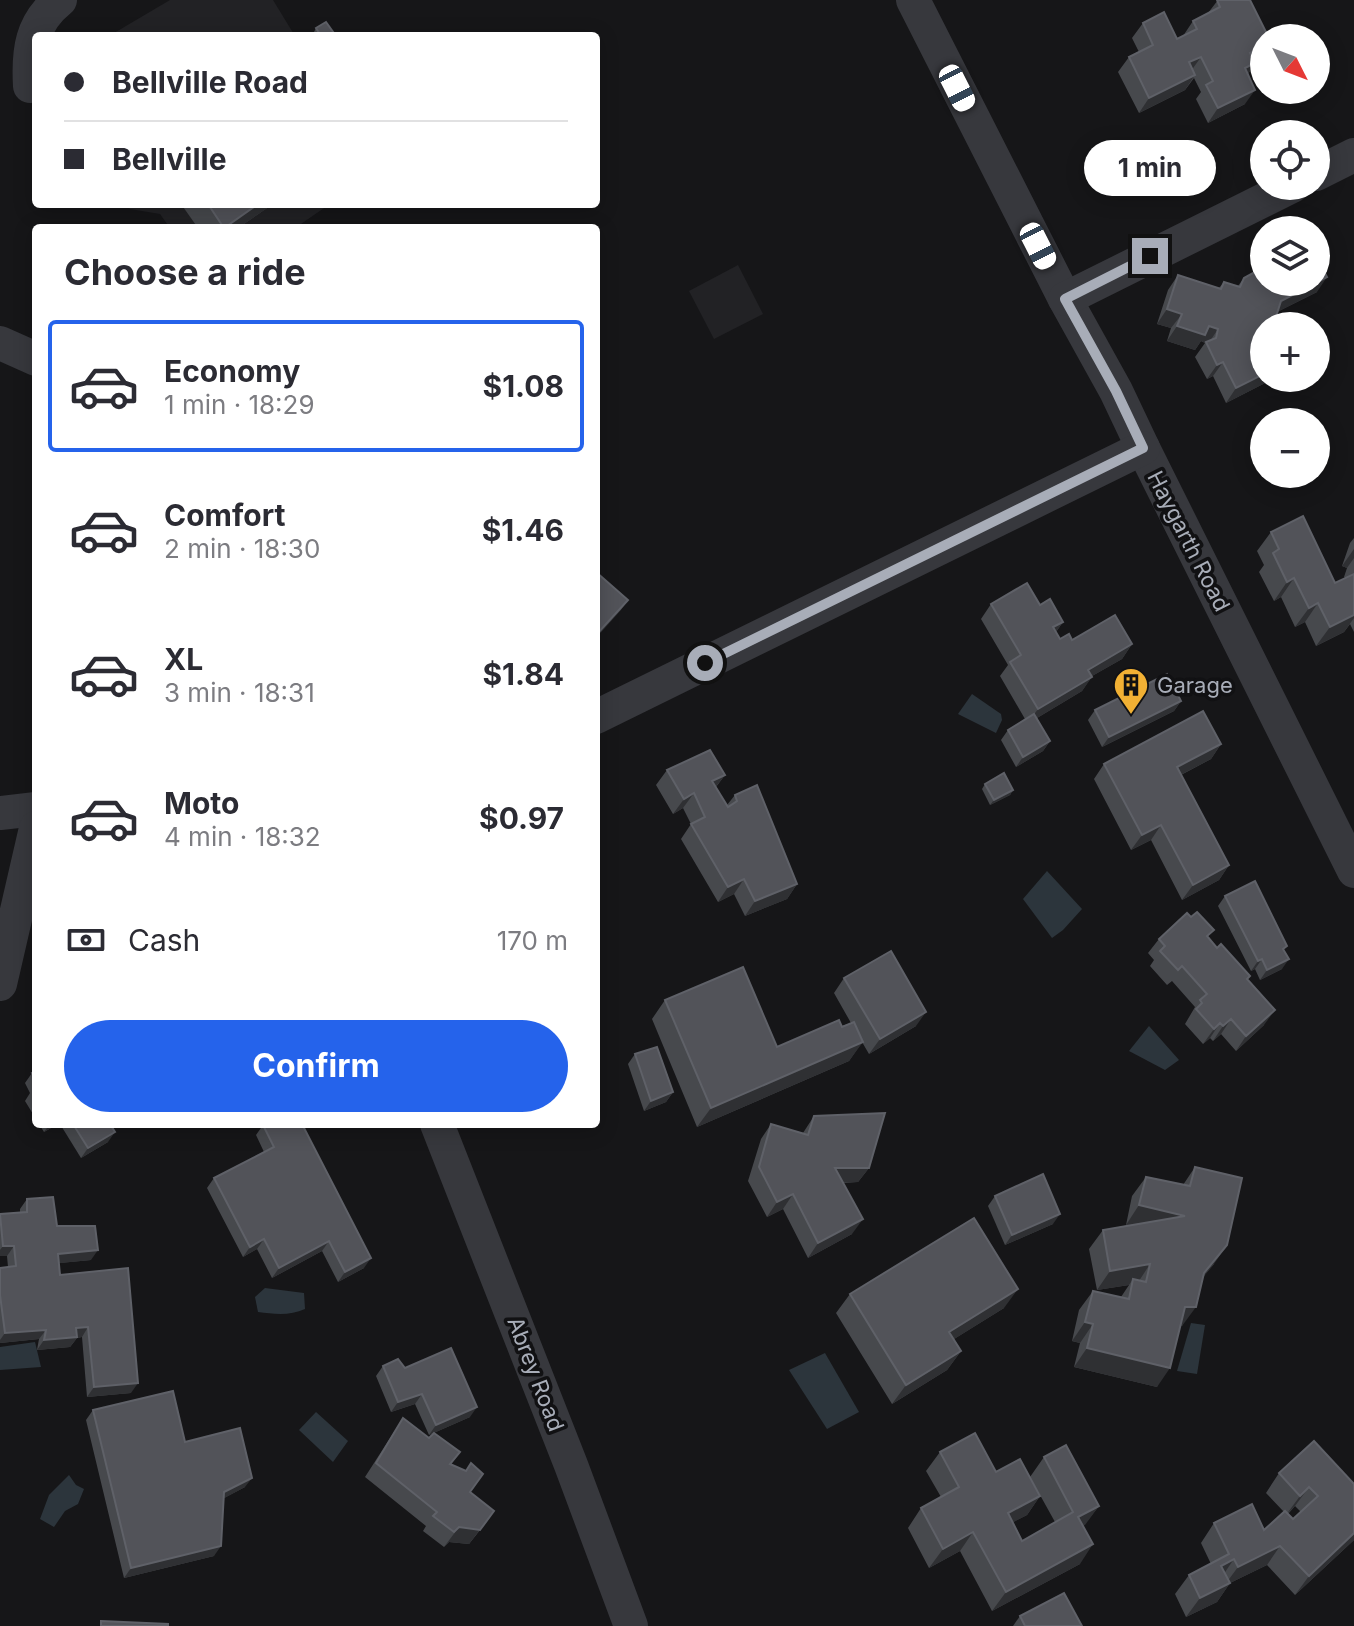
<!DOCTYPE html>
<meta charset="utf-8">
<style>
:root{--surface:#fff;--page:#f2f2f3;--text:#2b2b33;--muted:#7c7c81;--line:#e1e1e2;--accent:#2563eb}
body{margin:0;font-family:Inter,sans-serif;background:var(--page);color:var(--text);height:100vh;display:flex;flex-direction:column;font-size:30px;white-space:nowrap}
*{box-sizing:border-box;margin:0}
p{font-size:26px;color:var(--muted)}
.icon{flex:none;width:44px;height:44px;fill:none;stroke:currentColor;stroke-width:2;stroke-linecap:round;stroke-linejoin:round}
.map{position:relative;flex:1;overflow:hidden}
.details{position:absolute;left:32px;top:224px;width:568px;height:904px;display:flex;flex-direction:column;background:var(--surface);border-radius:8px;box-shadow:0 4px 20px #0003}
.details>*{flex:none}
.banner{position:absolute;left:32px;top:32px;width:568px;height:176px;border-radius:8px;box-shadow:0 4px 20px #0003;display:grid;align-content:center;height:176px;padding:0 32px;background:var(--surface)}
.needle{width:52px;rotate:132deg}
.fabs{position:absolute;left:1250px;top:24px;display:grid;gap:16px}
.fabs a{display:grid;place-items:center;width:80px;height:80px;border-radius:50%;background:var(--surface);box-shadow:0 4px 20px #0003;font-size:40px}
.end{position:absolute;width:36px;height:36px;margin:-18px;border:10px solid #a8adb8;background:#111;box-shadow:0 0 0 4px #111}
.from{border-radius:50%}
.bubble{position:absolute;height:56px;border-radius:28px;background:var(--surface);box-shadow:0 4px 20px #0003;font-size:26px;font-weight:700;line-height:56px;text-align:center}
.car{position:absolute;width:24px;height:48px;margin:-24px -12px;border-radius:10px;box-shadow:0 0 6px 2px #0007;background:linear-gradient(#fff 24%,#345 0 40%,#fff 0 76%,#345 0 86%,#fff 0)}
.banner b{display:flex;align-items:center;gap:28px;height:76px;font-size:30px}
.banner b+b{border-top:2px solid var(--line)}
.banner i{width:20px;height:20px;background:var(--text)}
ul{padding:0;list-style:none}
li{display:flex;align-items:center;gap:24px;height:132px;margin:0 16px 12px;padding:0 16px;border:4px solid transparent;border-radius:8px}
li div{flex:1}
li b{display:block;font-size:30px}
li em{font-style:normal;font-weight:700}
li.current{border-color:var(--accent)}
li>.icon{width:72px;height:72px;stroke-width:1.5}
h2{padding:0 32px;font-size:36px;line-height:96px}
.pay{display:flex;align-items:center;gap:20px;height:88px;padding:0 32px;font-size:30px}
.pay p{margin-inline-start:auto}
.action{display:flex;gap:16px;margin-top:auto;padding:16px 32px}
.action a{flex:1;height:92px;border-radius:48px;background:var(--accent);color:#fff;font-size:32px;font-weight:700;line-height:92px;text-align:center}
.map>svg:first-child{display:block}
.built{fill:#222225}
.water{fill:#2c353c}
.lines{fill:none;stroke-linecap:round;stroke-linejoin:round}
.minor{stroke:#37383d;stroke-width:34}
.wall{fill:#47494d;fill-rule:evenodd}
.shaded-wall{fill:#2f3033}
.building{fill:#525359;stroke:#5f6168;stroke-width:2}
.route{stroke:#a8adb8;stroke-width:10}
.labels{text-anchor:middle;stroke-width:7;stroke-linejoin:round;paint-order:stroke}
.street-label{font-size:22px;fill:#a8adb8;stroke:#111113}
.poi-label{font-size:22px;fill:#a8adb8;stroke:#111113;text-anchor:start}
</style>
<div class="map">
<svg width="1354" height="1626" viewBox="0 0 1354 1626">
<rect width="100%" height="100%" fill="#161618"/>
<g class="built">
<polygon points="170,0 273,0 295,36 109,36"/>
<polygon points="126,204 330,204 295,228 170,228 160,214 130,209"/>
<polygon points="738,265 763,314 714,339 689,291"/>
</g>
<g class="water">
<polygon points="972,694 1001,714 1002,720 996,733 958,714"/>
<polygon points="1047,871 1082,909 1063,930 1052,938 1023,899"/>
<polygon points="1149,1026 1179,1060 1165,1070 1129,1051"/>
<path d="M265 1288 304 1293 305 1309C290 1316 274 1314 258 1312L255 1297Z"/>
<polygon points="1191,1323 1205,1325 1197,1374 1177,1371"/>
<polygon points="35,1342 41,1367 0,1370 0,1347"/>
<polygon points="825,1353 859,1412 827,1429 789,1370"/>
<polygon points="316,1412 348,1441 333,1462 299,1430"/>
<polygon points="69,1475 76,1485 84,1489 78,1504 65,1511 54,1527 40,1519 49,1495"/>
</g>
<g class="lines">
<g class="minor">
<polyline points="913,0 1065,299 1116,391 1143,448 1354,871"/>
<path d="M30 86C28 51 31 23 60 0"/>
<polyline points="1316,174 1354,155"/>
<polyline points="1065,299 1292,186"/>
<polyline points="0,343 36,359"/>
<polyline points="596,717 1143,448"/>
<polyline points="0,813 36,809"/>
<polyline points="0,984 36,828"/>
<polyline points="437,1124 571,1465 631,1626"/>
</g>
</g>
<g class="wall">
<polygon points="1218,0 1264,38 1264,52 1260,57 1254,60 1255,63 1248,74 1245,104 1208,123 1196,99 1201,92 1194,78 1185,90 1139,113 1118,72 1129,57 1139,52 1132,38 1143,23 1177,39 1183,36 1193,21 1208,13"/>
<polygon points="316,28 336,36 314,36 313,34"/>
<polygon points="181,204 273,204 238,228 198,228"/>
<polygon points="1264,258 1264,282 1317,292 1277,312 1264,326 1264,378 1272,378 1271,380 1226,403 1213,376 1207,379 1195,357 1205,343 1201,341 1195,350 1167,341 1171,328 1157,324 1168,290 1178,275 1219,288 1224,282 1238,286 1244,278 1262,268 1260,264"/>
<polygon points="1271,532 1335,583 1345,578 1344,577 1347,568 1342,566 1350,543 1354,538 1354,632 1350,624 1344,632 1316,646 1305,622 1295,627 1281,597 1274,601 1259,572 1264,565 1257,551"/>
<polygon points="991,604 1040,605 1063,622 1056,632 1060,639 1132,644 1122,659 1092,676 1082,691 1037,718 1050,741 1043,751 1016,767 1001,740 1008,730 1025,719 1000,676 1008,665 981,619"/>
<polygon points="1181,701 1174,711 1102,747 1088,720 1095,710"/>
<polygon points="1221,744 1211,759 1181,775 1229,865 1219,880 1182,900 1151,840 1131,850 1094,779 1104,764"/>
<polygon points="667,770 725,775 716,787 727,805 735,795 797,884 787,899 745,916 734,894 718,902 681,839 691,824 683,808 673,814 656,785"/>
<polygon points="985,784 1013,790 1010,795 990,805 982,789"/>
<polygon points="1225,896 1284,951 1282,969 1260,980 1255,969 1251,971 1218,906"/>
<polygon points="1208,938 1247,980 1264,1025 1236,1051 1221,1034 1213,1041 1210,1038 1203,1044 1185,1024 1195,1007 1172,981 1167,985 1150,966 1154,960 1148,953 1159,939"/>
<polygon points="844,978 916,1026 869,1054 862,1042 849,1061 697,1127 652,1019 665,1000 777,1047 851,1023 834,993"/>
<polygon points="635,1054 673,1092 666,1102 644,1111 628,1064"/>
<polygon points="36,1071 36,1119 25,1101 30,1093 25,1083 32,1073"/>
<polygon points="814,1116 869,1168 858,1182 843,1183 852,1234 808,1258 783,1209 767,1217 748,1181 761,1139 771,1124 803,1133"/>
<polygon points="39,1124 58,1124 44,1132"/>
<polygon points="60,1124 110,1124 108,1142 81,1158"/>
<polygon points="263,1125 364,1268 338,1282 322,1251 272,1278 257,1249 243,1257 207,1188 214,1178 264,1152 256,1135"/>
<polygon points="1195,1167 1214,1264 1202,1278 1182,1326 1180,1326 1157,1387 1074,1367 1080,1343 1072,1341 1079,1310 1093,1291 1121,1297 1129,1285 1097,1290 1089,1249 1103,1230 1129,1225 1126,1225 1132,1196 1146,1177 1183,1185"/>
<polygon points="995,1196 1053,1224 1005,1245 988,1206"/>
<polygon points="27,1199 57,1226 91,1260 59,1263 60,1275 131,1393 87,1397 82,1337 77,1338 70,1347 37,1350 39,1339 0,1343 0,1268 8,1267 7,1256 0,1256 0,1214 20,1212 20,1209"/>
<polygon points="850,1294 1004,1308 954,1339 961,1351 947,1370 892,1404 836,1313"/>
<polygon points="383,1366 405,1368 470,1417 429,1435 415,1404 391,1412 376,1376"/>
<polygon points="93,1410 185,1442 245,1487 224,1498 214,1556 124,1578 86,1420"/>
<polygon points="403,1418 429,1438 460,1452 451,1464 471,1492 484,1525 469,1544 449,1542 444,1547 423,1531 426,1526 365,1477"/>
<polygon points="940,1452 996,1472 1040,1496 1027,1515 1013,1522 1022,1541 1055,1522 1030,1477 1044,1457 1099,1506 1083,1526 1080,1564 992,1611 960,1551 929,1568 908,1528 921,1508 941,1497 926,1471"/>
<path d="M1279 1473 1354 1484V1540L1295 1595 1267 1565 1230 1583 1217 1602 1186 1617 1175 1594 1189 1575 1211 1564 1201 1543 1214 1523 1264 1530 1284 1512 1266 1493ZM1295 1506 1301 1512 1293 1519 1288 1514Z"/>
<polygon points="1020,1616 1082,1626 1013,1626"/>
</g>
<g class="shaded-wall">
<polygon points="1264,46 1264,52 1260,57 1240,67 1250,53"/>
<polygon points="1201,57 1191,71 1189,62"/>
<polygon points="1255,63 1245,78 1245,68"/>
<polygon points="1195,75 1185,90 1139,113 1149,98"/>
<polygon points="1255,90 1245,104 1208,123 1218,108"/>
<polygon points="258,204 273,204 238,228 223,228"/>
<polygon points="1327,277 1317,292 1271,315 1281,301"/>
<polygon points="1167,309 1182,314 1171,328 1157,324"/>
<polygon points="1177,326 1209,326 1218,329 1208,344 1201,341 1195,350 1167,341"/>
<polygon points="1223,362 1213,376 1207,379 1217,365"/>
<polygon points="1264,374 1264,378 1272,378 1271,380 1226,403 1236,388"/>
<polygon points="1354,549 1354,558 1347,568 1342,566"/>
<polygon points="1294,578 1281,597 1274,601 1287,582"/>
<polygon points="628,600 621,610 596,638 597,634"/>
<polygon points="1318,603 1305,622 1295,627 1309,608"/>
<polygon points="1354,615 1354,618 1344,632 1316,646 1330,627"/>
<polygon points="1063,622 1053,636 1053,627"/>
<polygon points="1132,644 1122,659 1078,684 1088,670"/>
<polygon points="1092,677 1082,691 1027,724 1038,709"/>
<polygon points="1181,701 1174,711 1102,747 1109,737"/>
<polygon points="1050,741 1043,751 1016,767 1023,757"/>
<polygon points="1221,744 1211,759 1167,782 1177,767"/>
<polygon points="725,775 714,789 712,781"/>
<polygon points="1013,790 1010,795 990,805 994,800"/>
<polygon points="694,793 683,808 673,814 684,799"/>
<polygon points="1161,825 1151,840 1131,850 1142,835"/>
<polygon points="1229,865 1219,880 1182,900 1193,885"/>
<polygon points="744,879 734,894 718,902 728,887"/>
<polygon points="797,884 787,899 745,916 755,901"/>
<polygon points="1262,959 1255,969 1251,971 1258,961"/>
<polygon points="1289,959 1282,969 1260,980 1267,970"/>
<polygon points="1275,1010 1264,1025 1236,1051 1246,1036"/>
<polygon points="926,1012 916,1026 869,1054 880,1039"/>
<polygon points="1231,1019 1221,1034 1213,1041 1223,1026"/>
<polygon points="1220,1023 1210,1038 1203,1044 1214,1029"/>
<polygon points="863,1042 849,1061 697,1127 711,1108"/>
<polygon points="673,1092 666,1102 644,1111 651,1101"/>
<polygon points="50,1124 58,1124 44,1132"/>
<polygon points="115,1132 108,1142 81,1158 88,1148"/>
<polygon points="835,1168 869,1168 858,1182 825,1183"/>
<polygon points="793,1194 783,1209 767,1217 777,1202"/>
<polygon points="1139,1205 1185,1216 1171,1235 1126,1225"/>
<polygon points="1060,1214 1053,1224 1005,1245 1012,1235"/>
<polygon points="863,1219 852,1234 808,1258 818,1243"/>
<polygon points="264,1239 257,1249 243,1257 250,1247"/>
<polygon points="329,1241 322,1251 272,1278 279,1268"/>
<polygon points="1227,1245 1214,1264 1190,1293 1204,1273"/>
<polygon points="3,1246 14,1246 7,1256 0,1256 0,1250"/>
<polygon points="98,1250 91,1260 51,1264 58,1254"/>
<polygon points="371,1258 364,1268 338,1282 345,1272"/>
<polygon points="1150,1264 1137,1284 1133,1279 1129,1285 1097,1290 1110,1271"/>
<polygon points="1018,1289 1004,1308 935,1351 949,1332"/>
<polygon points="1185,1307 1196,1307 1182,1326 1172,1326"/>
<polygon points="1085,1322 1093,1324 1080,1343 1072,1341"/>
<polygon points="88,1327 82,1337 77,1338 70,1347 37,1350 44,1340 76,1328"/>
<polygon points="46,1330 39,1339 0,1343 0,1340 5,1333"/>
<polygon points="1087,1348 1170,1368 1157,1387 1074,1367"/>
<polygon points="961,1351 947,1370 892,1404 906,1385"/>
<polygon points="138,1383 131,1393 87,1397 94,1387"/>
<polygon points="422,1394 415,1404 391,1412 398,1402"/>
<polygon points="477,1407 470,1417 429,1435 436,1425"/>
<polygon points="252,1478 245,1487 217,1502 224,1492"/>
<polygon points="1309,1487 1295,1506 1286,1515 1300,1496"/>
<polygon points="1040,1496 1027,1515 994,1532 1008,1513"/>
<polygon points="1099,1506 1085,1525 1065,1536 1078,1517"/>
<polygon points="494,1511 469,1544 449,1542 444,1547 459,1527"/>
<polygon points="973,1532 960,1551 929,1568 943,1549"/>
<polygon points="1354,1533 1354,1540 1295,1595 1309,1576"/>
<polygon points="1093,1544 1080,1564 992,1611 1006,1592"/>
<polygon points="221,1546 214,1556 124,1578 131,1568"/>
<polygon points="1280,1546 1267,1565 1230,1583 1217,1602 1186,1617 1200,1598 1224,1586 1238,1567"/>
<polygon points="1234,1559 1221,1578 1221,1566"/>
</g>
<g class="building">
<polygon points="1217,0 1250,0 1269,38 1264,38 1264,46 1250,53 1255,63 1245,68 1255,90 1218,108 1206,85 1213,81 1201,57 1189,62 1195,75 1149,98 1129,57 1153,45 1143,23 1164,12 1177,39 1197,29 1193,21 1220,7"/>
<polygon points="326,22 336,36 321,36 316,28"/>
<polygon points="208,204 258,204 224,228"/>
<polygon points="1316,255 1327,277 1281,301 1273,326 1264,326 1264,374 1236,388 1223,362 1217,365 1206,342 1216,338 1218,329 1209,326 1205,335 1177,326 1182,314 1167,309 1178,275 1221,289 1224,282 1240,287 1244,278 1264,267 1264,282 1316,282"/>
<polygon points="1303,516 1335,583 1354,574 1354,615 1330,627 1318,603 1309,608 1294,578 1287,582 1273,553 1279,549 1271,532"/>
<polygon points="596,572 628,600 597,634 596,634"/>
<polygon points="1027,583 1040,605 1050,599 1063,622 1053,627 1060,639 1069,634 1072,640 1115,615 1132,644 1088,670 1092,677 1038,709 1010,662 1021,655 991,604"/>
<polygon points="1167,674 1181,701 1109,737 1095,710"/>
<polygon points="1203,711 1221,744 1177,767 1229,865 1193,885 1161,825 1142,835 1104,764"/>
<polygon points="1034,714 1050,741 1023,757 1008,730"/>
<polygon points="710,750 725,775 712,781 728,807 737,801 735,795 757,785 797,884 755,901 744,879 728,887 691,824 705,817 694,793 684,799 667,770"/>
<polygon points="1004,773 1013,790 994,800 985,784"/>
<polygon points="1255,881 1287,946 1283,949 1289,959 1267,970 1262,959 1258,961 1225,896"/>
<polygon points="1197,912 1214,930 1207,936 1217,948 1221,944 1250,976 1247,979 1275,1010 1246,1036 1231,1019 1223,1026 1220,1023 1214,1029 1196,1009 1202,1003 1200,1000 1207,994 1182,966 1178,970 1160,951 1165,946 1159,939 1187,913 1191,917"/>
<polygon points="891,951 926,1012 880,1039 844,978"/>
<polygon points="743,967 777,1047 839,1020 842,1027 854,1022 863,1042 711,1108 665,1000"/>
<polygon points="657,1047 673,1092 651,1101 635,1054"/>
<polygon points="36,1071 36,1081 32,1073"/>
<polygon points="885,1113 869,1168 835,1168 863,1219 818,1243 793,1194 777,1202 759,1167 771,1124 808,1135 814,1116"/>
<polygon points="73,1124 110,1124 115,1132 88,1148"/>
<polygon points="265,1124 302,1124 371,1258 345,1272 329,1241 279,1268 264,1239 250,1247 214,1178 274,1147 263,1125"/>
<polygon points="1195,1167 1242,1178 1227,1245 1204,1273 1196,1307 1185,1307 1170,1368 1087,1348 1093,1324 1085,1322 1093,1291 1129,1299 1133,1279 1146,1282 1150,1264 1110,1271 1103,1230 1185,1216 1139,1205 1146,1177 1190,1186"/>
<polygon points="1043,1174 1060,1214 1012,1235 995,1196"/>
<polygon points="53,1197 57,1226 95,1226 98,1250 58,1254 60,1275 128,1268 138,1383 94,1387 88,1327 76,1328 77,1337 44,1340 46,1330 5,1333 0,1295 0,1268 16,1266 14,1246 3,1246 0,1214 27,1212 27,1199"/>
<polygon points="974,1218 1018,1289 949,1332 961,1351 906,1385 850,1294"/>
<polygon points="451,1348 477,1407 436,1425 422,1394 398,1402 383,1366 398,1359 405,1368"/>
<polygon points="173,1391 185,1442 240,1428 252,1478 224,1492 221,1546 131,1568 93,1410"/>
<polygon points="403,1418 429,1438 434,1433 460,1452 450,1464 466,1471 471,1463 483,1474 470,1492 494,1511 480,1530 459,1527 454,1532 433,1516 437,1512 376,1463"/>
<polygon points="975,1433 996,1472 1020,1459 1040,1496 1008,1513 1022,1541 1073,1512 1044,1457 1066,1445 1099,1506 1078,1517 1093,1544 1006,1592 973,1532 943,1549 921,1508 959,1487 940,1452"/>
<polygon points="1314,1441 1354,1484 1354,1533 1309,1576 1280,1546 1238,1567 1234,1559 1221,1566 1230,1583 1200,1598 1189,1575 1229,1554 1214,1523 1252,1504 1264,1530 1285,1511 1293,1519 1318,1496 1309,1487 1300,1496 1279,1473"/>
<polygon points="1064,1593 1082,1626 1025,1626 1020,1616"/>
<polygon points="101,1621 168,1624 168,1626 101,1626"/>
</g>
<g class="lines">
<polyline class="route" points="705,663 1143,448 1116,391 1065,299 1150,256"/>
</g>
<defs>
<g id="building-pin" transform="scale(1.8)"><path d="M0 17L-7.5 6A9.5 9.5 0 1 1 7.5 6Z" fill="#f2b134" stroke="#111113"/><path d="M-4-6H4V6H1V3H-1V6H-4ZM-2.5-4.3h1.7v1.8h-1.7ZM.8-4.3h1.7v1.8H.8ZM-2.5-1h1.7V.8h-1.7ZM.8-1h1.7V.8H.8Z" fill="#111"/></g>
</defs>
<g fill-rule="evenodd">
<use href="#building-pin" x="1131" y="685"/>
</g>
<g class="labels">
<g class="street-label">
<text transform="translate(1189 541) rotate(63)" y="8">Haygarth Road</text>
<text transform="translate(536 1374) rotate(69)" y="8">Abrey Road</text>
</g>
<g class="poi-label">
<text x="1157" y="693">Garage</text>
</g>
</g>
</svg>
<div class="fabs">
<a><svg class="needle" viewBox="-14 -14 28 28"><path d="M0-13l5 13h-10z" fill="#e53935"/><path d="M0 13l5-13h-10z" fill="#7c7c81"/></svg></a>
<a><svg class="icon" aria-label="locate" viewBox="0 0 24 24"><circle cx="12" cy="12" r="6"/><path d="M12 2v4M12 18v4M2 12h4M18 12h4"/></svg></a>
<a><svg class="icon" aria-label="layers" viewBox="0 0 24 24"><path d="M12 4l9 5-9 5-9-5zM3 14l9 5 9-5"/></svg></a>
<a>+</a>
<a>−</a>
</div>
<i class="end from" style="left:705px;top:663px"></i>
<i class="end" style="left:1150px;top:256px"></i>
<div class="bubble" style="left:1084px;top:140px;width:132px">1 min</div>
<i class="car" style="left:957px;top:88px;rotate:153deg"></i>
<i class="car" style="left:1038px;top:246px;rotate:153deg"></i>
<div class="banner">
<b><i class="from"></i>Bellville Road</b>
<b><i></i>Bellville</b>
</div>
<section class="details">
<h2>Choose a ride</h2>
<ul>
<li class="current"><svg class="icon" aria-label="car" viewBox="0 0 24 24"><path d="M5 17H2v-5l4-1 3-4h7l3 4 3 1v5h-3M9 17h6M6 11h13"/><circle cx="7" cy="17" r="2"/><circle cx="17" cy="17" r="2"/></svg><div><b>Economy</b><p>1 min · 18:29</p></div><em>$1.08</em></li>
<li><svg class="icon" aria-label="car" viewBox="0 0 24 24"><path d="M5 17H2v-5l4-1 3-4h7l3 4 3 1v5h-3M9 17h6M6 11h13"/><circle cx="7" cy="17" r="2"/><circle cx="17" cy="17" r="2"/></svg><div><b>Comfort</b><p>2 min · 18:30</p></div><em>$1.46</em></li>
<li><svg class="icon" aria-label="car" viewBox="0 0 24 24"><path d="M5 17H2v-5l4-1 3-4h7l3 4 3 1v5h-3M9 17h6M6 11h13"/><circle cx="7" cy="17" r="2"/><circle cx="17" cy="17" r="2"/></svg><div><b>XL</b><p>3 min · 18:31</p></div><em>$1.84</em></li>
<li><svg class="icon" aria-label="car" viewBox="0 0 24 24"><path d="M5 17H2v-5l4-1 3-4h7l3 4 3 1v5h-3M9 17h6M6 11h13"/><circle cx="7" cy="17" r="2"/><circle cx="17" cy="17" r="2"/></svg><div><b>Moto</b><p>4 min · 18:32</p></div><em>$0.97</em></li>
</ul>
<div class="pay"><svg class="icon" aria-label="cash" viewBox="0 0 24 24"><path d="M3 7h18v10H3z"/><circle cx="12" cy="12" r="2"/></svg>Cash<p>170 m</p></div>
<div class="action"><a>Confirm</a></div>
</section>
</div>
